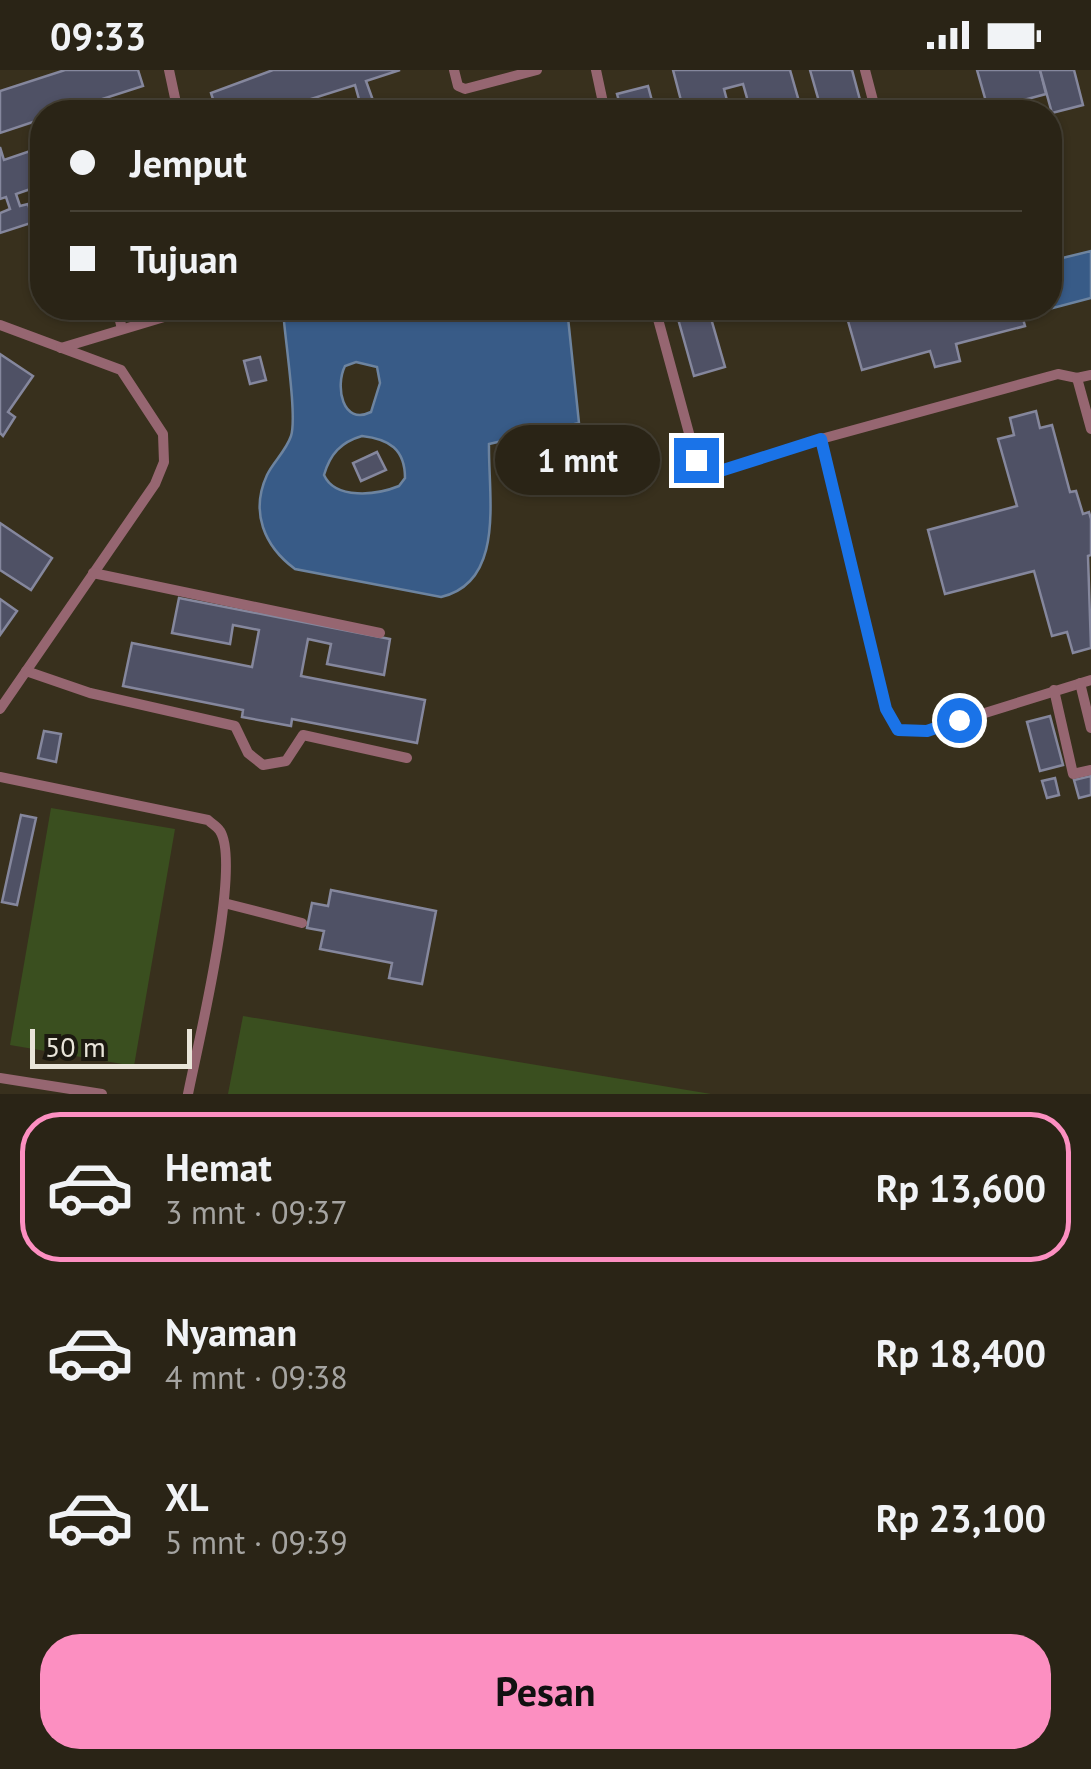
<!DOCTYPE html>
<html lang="id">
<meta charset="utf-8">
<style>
:root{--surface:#2a2416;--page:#363023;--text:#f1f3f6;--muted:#a5a4a1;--line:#464135;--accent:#fc8fc1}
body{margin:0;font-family:"PT Sans",sans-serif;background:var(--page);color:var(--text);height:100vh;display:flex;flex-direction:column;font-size:38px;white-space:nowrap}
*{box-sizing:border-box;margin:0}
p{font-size:32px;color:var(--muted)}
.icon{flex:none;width:55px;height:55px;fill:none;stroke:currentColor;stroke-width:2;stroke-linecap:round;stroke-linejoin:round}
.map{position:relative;height:1024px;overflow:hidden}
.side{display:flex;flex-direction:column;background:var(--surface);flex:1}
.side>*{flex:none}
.guide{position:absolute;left:30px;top:30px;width:1032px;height:220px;border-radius:40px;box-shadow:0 2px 8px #0004,0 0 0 2px var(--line);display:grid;align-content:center;height:220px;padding:0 40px;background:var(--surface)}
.scale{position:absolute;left:30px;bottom:25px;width:162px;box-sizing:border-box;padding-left:10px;border:5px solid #e9e5d9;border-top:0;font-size:28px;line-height:35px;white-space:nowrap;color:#e9e5d9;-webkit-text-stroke:8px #1c1910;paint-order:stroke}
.end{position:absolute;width:45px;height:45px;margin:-22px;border:12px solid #1a73e8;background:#fff;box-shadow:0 0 0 5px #fff}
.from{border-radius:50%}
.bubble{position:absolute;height:70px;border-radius:35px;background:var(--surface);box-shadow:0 2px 8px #0004,0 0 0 2px var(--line);font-size:32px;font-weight:600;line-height:70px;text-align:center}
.guide b{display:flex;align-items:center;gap:35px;height:95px;font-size:38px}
.guide b+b{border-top:2px solid var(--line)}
.guide i{width:25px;height:25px;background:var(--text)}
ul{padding:18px 0 0;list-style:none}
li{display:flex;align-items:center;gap:30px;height:150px;margin:0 20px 15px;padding:0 20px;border:5px solid transparent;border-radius:40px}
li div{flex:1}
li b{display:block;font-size:38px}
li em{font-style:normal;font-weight:600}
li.current{border-color:var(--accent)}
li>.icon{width:90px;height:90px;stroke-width:1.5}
.action{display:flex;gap:20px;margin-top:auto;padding:20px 40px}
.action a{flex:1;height:115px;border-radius:40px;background:var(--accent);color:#111;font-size:40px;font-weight:600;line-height:115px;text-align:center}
.status{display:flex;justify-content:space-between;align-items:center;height:70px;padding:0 50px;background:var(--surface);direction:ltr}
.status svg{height:28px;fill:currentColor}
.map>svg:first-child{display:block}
.green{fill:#3a4f1f}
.water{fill:#385b87;stroke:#6d84a0;stroke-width:2.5;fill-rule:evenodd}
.building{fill:#4f5165;stroke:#85879d;stroke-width:2.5}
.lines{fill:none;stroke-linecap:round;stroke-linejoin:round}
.lane{stroke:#966671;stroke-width:10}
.route{stroke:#1a73e8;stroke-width:12}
</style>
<div class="status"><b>09:33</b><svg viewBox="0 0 49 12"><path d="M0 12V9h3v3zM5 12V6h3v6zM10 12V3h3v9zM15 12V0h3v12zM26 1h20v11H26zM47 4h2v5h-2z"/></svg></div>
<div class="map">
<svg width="1091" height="1024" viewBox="0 0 1091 1024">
<rect width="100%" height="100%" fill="#38301d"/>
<g class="green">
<polygon points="51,738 175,759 134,996 10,975"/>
<polygon points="243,946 711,1024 228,1024"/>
</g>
<g class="water">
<polygon points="1091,181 1091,228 1034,243 1033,238 1050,238 1050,191"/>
<path d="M352 238H567L579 353 489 374C488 425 506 512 441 527L295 499C264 476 250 442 267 405 273 392 286 381 291 366 297 348 286 275 284 251ZM356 292 377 297 380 313 371 342C342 356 335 316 345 296ZM362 366C389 369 405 379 405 408L399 416C377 425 335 430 324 405 330 384 341 372 362 366Z"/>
</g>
<g class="building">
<polygon points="65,0 138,0 143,16 62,42 42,42 42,49 0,63 0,21"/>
<polygon points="273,0 400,0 366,11 375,36 402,33 405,42 332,42 360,33 355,15 295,34 298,42 287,42 285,37 269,42 217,42 211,23"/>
<polygon points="673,0 790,0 802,42 751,42 743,14 724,19 730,42 684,42"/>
<polygon points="810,0 852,0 863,41 822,42"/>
<polygon points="977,0 1040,0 1046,24 1005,35 1007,42 989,42"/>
<polygon points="1040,0 1074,0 1083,35 1052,43"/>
<polygon points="648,16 655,42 622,42 617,24"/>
<polygon points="0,77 4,90 42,77 42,115 16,124 20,136 28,134 34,152 0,163 0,143 10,139 6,127 0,129"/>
<polygon points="675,238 708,238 725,297 694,306"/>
<polygon points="899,238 1020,238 1025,256 956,274 960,291 935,297 930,281 862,300 848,251"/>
<polygon points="0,284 33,306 8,342 15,347 3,366 0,363"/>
<polygon points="260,287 266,310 250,314 244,291"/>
<polygon points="1036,341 1040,358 1052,355 1070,422 1076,421 1083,444 1089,442 1091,449 1091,485 1088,486 1091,578 1073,583 1067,562 1052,566 1034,501 945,524 928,460 1017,436 998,369 1014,365 1010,348"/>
<polygon points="377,382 386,400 361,411 353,393"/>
<polygon points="0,453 52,488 31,520 0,500"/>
<polygon points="179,528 390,569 384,605 327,594 331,574 308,569 301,606 425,630 417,673 292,649 291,656 242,647 243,640 123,616 132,573 252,597 259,560 233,555 230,574 172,563"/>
<polygon points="0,529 17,541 0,565"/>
<polygon points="1050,646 1063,695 1040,701 1027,652"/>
<polygon points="44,661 61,664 56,692 38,688"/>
<polygon points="1091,706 1091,725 1079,728 1074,710"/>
<polygon points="1055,708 1059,725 1047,728 1042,711"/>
<polygon points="21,745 36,748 17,835 2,832"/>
<polygon points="331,820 436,841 422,914 389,908 392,893 320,879 324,861 307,858 312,833 328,836"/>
</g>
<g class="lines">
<g class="lane">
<polyline points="169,0 178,42"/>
<polyline points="454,0 458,16 465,19 537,0"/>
<polyline points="596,0 605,42"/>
<polyline points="865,0 876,42"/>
<polyline points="117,238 122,259"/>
<polyline points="655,238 696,389 704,398 717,402 821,369 1058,304 1077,308 1091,305"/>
<polyline points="0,255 121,300 163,364 164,392 155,414 0,639"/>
<polyline points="61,278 194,238"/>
<polyline points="1077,308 1091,359"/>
<polyline points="821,369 886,639 898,660 927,661 1091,610"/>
<polyline points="93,503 380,563"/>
<polyline points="26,601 90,623 235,656 248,683 263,695 286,691 303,665 407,688"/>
<polyline points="1080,613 1091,658"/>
<polyline points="1054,620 1073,704 1091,700"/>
<path d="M0 707 208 750C212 754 217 756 220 761 242 795 197 978 188 1024"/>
<polyline points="224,833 302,853"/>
<polyline points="0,1008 102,1024"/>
</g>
</g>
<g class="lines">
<polyline class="route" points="696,390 704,398 717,402 821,369 886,639 898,660 927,661 959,650"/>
</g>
</svg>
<div class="scale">50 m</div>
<i class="end from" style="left:959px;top:650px"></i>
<i class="end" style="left:696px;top:390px"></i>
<div class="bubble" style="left:495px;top:355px;width:165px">1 mnt</div>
<div class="guide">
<b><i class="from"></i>Jemput</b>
<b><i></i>Tujuan</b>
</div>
</div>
<section class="side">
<ul>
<li class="current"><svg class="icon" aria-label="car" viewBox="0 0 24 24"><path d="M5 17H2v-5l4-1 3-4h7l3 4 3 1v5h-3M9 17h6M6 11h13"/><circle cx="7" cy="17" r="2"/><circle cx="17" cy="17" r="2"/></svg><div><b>Hemat</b><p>3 mnt · 09:37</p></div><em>Rp 13,600</em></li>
<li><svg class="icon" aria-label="car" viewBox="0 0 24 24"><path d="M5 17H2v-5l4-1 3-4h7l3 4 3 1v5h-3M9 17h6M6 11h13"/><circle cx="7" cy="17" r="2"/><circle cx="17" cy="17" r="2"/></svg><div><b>Nyaman</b><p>4 mnt · 09:38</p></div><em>Rp 18,400</em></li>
<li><svg class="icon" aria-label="car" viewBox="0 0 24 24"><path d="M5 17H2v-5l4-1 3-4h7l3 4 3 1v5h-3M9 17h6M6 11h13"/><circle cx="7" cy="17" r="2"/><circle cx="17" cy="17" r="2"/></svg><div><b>XL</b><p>5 mnt · 09:39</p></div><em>Rp 23,100</em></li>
</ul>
<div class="action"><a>Pesan</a></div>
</section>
